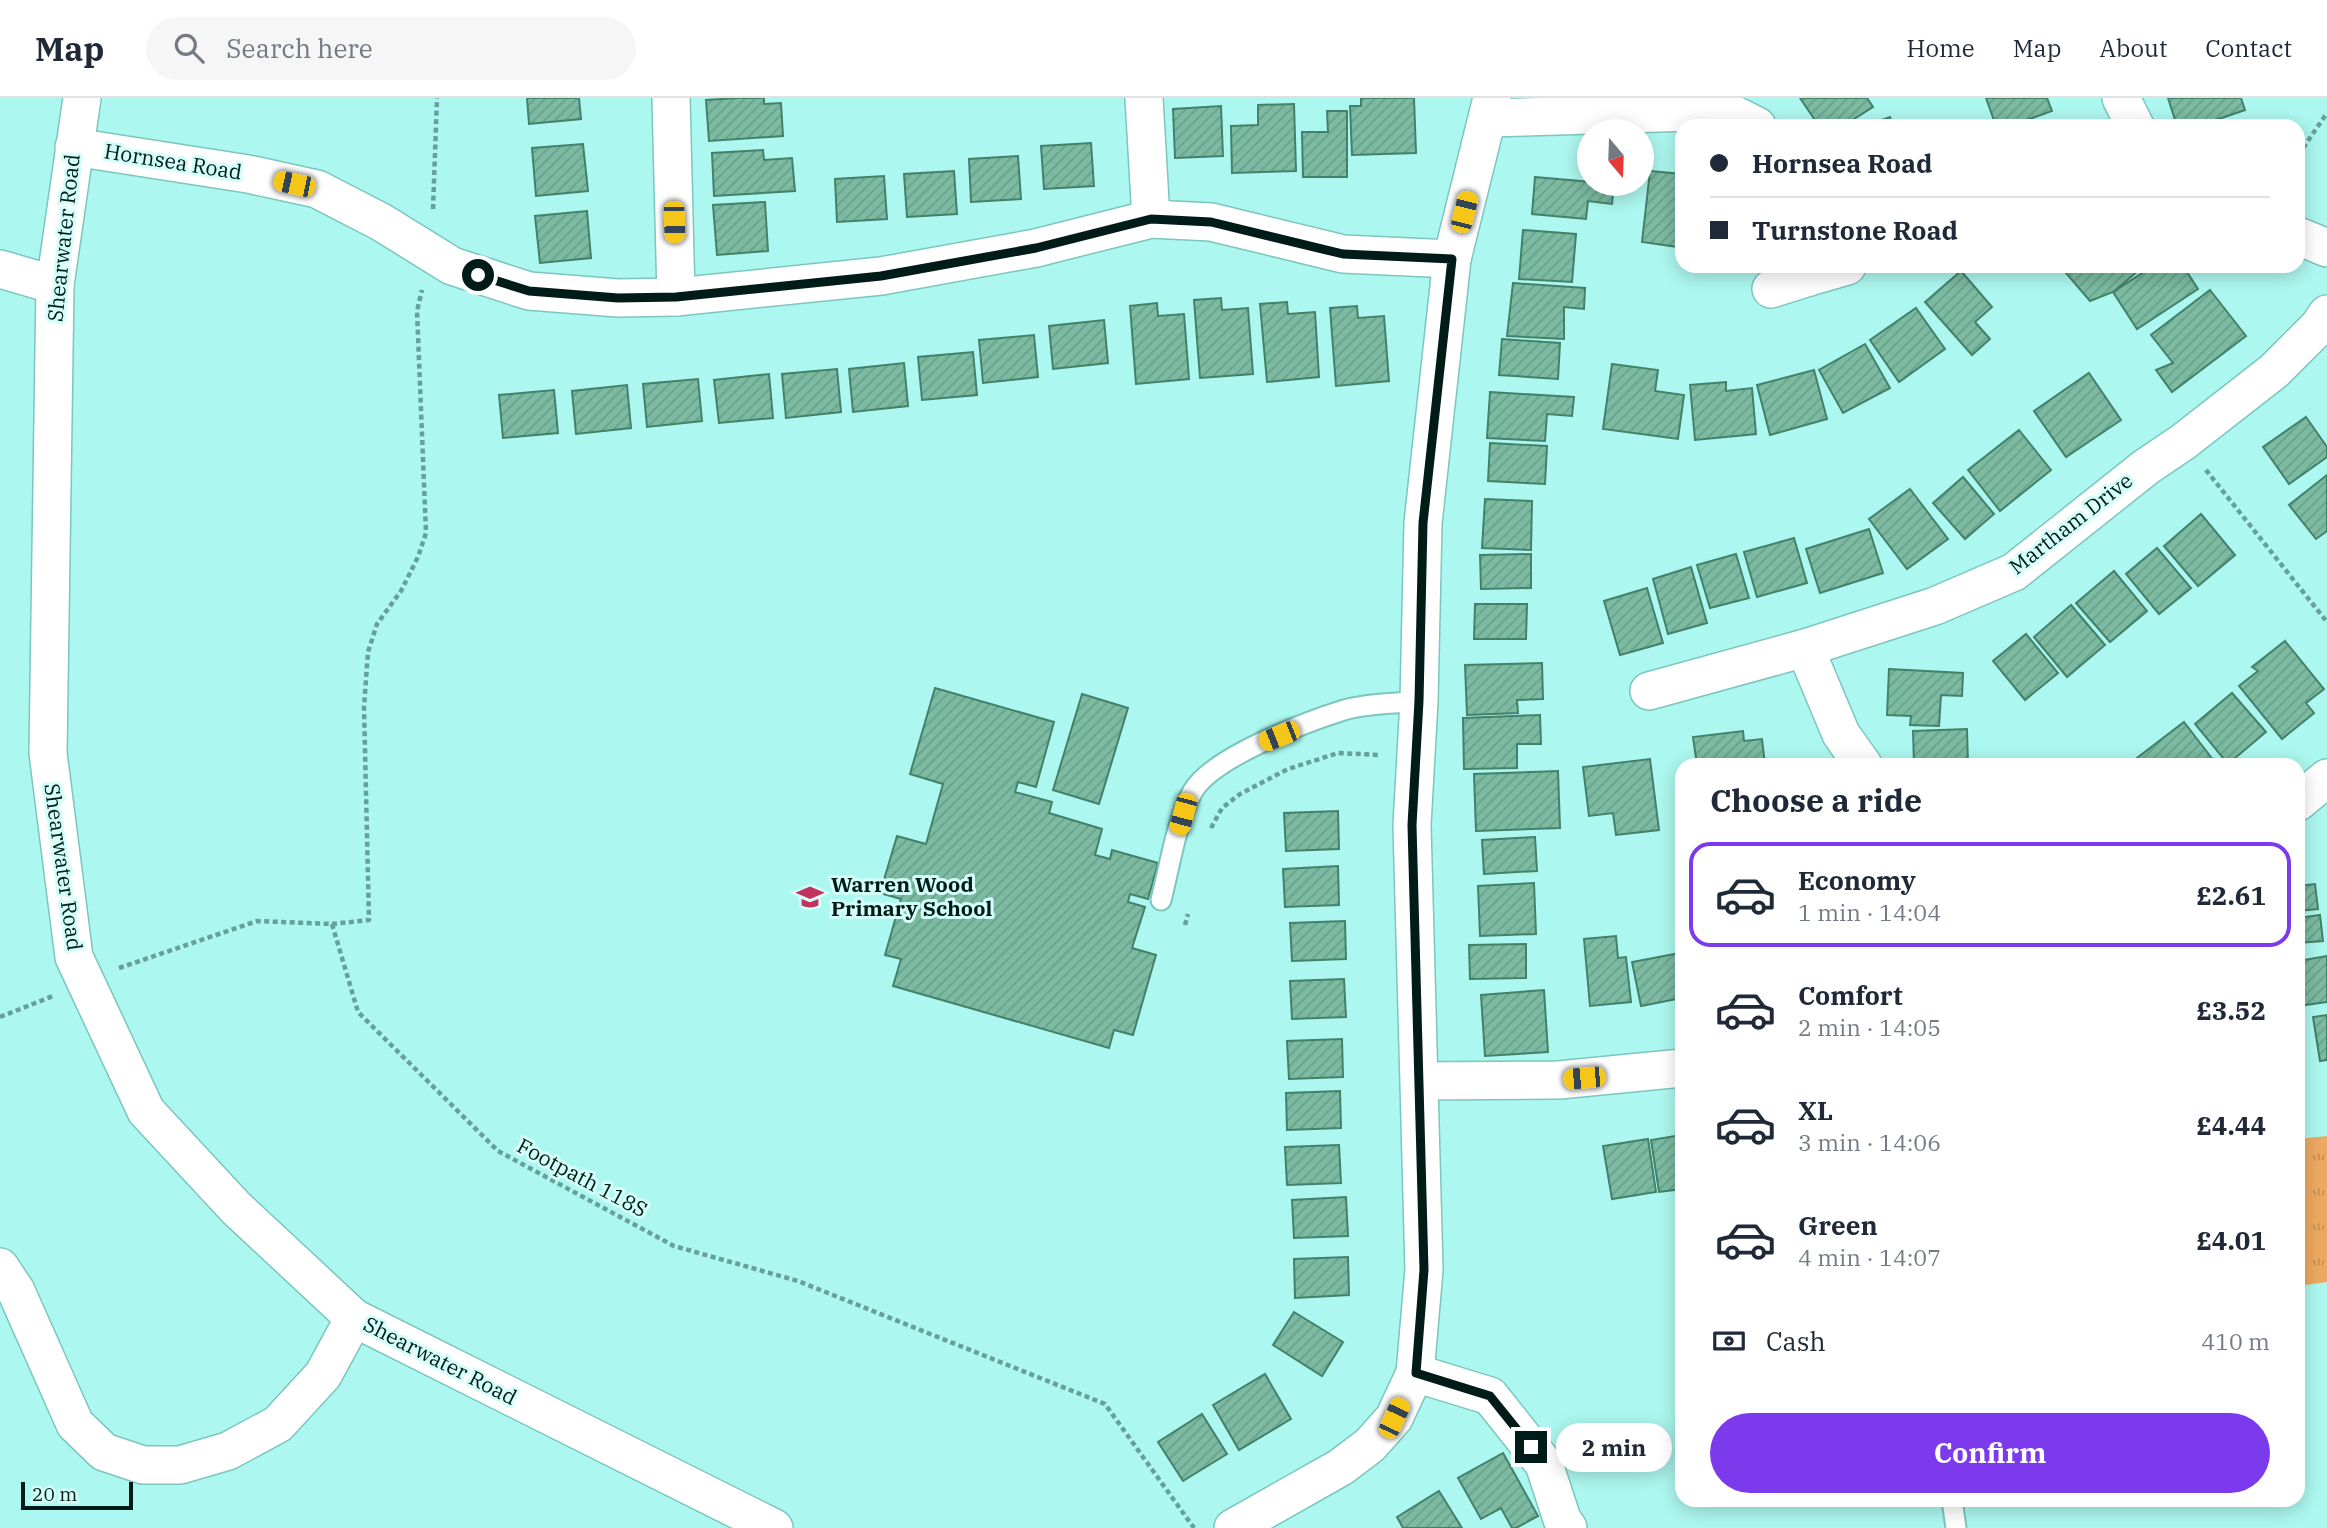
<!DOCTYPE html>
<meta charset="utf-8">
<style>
:root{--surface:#fff;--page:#f6f6f7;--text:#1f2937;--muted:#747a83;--line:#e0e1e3;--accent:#7c3aed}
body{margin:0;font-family:"IBM Plex Serif",serif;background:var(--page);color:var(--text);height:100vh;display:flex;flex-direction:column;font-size:26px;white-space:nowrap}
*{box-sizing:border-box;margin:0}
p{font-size:23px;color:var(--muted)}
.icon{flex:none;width:38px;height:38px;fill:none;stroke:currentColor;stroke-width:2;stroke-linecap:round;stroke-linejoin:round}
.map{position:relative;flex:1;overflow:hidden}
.side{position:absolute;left:1675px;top:660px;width:630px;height:749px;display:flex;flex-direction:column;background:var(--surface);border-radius:21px;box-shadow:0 4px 18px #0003}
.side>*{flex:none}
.top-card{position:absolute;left:1675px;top:21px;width:630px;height:154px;border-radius:21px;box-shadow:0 4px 18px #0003;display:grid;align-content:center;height:154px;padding:0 35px;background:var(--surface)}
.needle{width:46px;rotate:161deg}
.controls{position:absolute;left:1577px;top:21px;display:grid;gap:14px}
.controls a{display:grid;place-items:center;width:77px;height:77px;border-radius:50%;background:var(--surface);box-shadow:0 4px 18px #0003;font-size:35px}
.scale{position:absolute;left:21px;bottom:18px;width:112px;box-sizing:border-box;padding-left:7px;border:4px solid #001b18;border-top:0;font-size:19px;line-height:24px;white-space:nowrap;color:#001b18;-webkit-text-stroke:5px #d3fef9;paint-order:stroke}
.end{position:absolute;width:32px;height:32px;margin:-16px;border:9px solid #001b18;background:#fff;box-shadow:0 0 0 4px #fff}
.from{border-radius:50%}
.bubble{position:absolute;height:49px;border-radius:24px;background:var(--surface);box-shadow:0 4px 18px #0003;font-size:23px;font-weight:800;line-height:49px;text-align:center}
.car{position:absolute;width:21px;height:42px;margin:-21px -10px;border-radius:9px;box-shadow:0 0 5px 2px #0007;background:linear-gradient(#f5c518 24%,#345 0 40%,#f5c518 0 76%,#345 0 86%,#f5c518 0)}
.top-card b{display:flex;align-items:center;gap:24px;height:66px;font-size:26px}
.top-card b+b{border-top:2px solid var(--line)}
.top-card i{width:18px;height:18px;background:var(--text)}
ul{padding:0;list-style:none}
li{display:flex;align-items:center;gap:21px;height:105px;margin:0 14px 10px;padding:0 21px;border:4px solid transparent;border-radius:21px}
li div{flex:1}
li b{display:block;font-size:26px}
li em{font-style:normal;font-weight:800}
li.selected{border-color:var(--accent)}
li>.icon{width:63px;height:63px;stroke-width:1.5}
h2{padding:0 35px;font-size:32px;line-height:84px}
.pay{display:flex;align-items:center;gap:18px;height:77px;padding:0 35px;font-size:26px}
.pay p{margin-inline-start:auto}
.primary-button{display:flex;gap:14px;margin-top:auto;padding:14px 35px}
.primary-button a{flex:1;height:80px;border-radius:42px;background:var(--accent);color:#fff;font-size:28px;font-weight:800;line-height:80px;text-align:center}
header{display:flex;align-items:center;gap:42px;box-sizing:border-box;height:98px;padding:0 35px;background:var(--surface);border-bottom:2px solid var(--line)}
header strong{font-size:33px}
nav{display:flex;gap:38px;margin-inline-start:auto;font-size:24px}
.search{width:490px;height:63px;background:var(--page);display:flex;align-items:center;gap:18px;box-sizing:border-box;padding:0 24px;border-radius:38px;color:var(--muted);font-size:26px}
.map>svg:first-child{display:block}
.grass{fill:url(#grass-tufts)}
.building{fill:url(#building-hatch);stroke:#43816a;stroke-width:2}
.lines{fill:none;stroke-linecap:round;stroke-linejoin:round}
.service-casing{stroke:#7cc6be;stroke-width:23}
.minor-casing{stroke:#7cc6be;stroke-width:40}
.path{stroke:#679f99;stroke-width:4.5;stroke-dasharray:5 3.5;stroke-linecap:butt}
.service{stroke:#fff;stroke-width:19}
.minor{stroke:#fff;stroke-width:37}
.route{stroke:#001b18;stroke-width:9}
.labels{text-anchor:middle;stroke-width:6;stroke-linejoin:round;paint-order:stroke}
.street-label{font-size:21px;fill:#001b18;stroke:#d3fef9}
.poi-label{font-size:21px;font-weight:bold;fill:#001b18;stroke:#d3fef9;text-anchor:start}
</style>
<header>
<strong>Map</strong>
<div class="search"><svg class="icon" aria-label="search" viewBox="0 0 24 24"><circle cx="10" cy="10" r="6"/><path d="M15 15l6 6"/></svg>Search here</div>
<nav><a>Home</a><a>Map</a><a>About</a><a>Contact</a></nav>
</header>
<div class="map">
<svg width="2327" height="1430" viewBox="0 0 2327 1430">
<defs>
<pattern id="grass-tufts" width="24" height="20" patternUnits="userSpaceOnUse" patternTransform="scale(1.75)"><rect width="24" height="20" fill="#eda960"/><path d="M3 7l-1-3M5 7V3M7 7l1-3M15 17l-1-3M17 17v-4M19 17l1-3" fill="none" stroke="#c99153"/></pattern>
<pattern id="building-hatch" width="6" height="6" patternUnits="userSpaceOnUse" patternTransform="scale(1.75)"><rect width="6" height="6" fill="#7cbba2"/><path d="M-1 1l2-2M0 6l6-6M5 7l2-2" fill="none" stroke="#69a08b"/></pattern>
</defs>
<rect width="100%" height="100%" fill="#acf7ef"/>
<polygon class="grass" points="2327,1038 2327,1184 2298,1188 2298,1041"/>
<g class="building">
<polygon points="527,0 579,0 581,21 529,26"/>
<polygon points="737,0 764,0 764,6 781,5 783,38 709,43 706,2"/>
<polygon points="1361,0 1414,0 1416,55 1352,57 1350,8 1361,8"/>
<polygon points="1800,0 1867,0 1873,9 1843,28 1819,28"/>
<polygon points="1986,0 2047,0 2052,13 2010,28 1996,28"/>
<polygon points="2168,0 2241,0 2245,12 2198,28 2177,28"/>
<polygon points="1294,6 1296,73 1232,75 1231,28 1258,27 1258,7"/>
<polygon points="1221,8 1223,58 1175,60 1173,11"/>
<polygon points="1327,13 1347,13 1347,79 1303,79 1302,34 1328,34"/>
<polygon points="1890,19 1893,28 1865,28"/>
<polygon points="1091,45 1094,88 1044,91 1041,48"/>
<polygon points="583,46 588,93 536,98 532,50"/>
<polygon points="763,52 764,62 792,60 795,93 714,98 712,55"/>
<polygon points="1018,58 1021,101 971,104 969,61"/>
<polygon points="954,73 957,116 907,119 904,76"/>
<polygon points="1650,73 1682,76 1682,135 1679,134 1678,149 1642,144"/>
<polygon points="884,78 887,121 837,124 835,81"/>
<polygon points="1535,79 1614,86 1612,106 1588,103 1586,121 1532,116"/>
<polygon points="765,104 768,153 717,157 713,107"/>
<polygon points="587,113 591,160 540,165 535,118"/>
<polygon points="1523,132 1576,136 1572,184 1519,181"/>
<polygon points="2060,168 2144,168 2113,194 2090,203"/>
<polygon points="2153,168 2183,168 2198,191 2137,231 2113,194"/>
<polygon points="1961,173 1992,209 1975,224 1990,241 1972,257 1925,204"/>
<polygon points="1513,185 1585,190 1584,211 1564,209 1564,241 1507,238"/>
<polygon points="2210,192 2246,238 2172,294 2156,272 2173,265 2151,237"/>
<polygon points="1221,200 1222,212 1248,210 1253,276 1200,280 1194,202"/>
<polygon points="1287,204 1288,216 1315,214 1319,279 1267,284 1260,206"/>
<polygon points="1157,205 1158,218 1184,216 1189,281 1136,286 1130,208"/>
<polygon points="1357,208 1358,220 1384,218 1389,283 1336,288 1330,210"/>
<polygon points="1916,210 1945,251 1899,284 1870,242"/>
<polygon points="1104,222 1108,265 1053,271 1049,228"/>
<polygon points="1034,237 1038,279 983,285 979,242"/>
<polygon points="1502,241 1560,245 1558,281 1499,277"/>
<polygon points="1865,246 1890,290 1843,315 1819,272"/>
<polygon points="973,254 977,297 922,302 918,259"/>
<polygon points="904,265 908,308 853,314 849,271"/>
<polygon points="1612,266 1658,272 1655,293 1684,297 1678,341 1603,331"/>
<polygon points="837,271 841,314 786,320 782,276"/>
<polygon points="1814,272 1827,321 1770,337 1757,287"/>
<polygon points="2089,275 2121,322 2066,359 2034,313"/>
<polygon points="769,276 773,320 719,325 714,282"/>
<polygon points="698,281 702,323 647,329 643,286"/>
<polygon points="1726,284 1726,293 1752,290 1756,336 1695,342 1690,287"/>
<polygon points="627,287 631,330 576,336 572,293"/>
<polygon points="554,292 558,335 503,340 499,297"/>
<polygon points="1490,294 1574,299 1572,318 1547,316 1545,343 1487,340"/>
<polygon points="2306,319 2327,349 2327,359 2289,386 2263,349"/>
<polygon points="2019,332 2051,372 2000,413 1968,372"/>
<polygon points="1490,345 1547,348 1545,386 1488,383"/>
<polygon points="2327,377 2327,433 2316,441 2289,407"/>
<polygon points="1963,379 1994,416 1965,441 1933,405"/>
<polygon points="1910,391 1948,441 1907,471 1869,421"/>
<polygon points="1485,401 1532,403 1531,452 1482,450"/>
<polygon points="2201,416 2235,457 2198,488 2164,448"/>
<polygon points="1869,431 1883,475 1820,495 1806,451"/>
<polygon points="1794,440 1807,485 1757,499 1744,454"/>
<polygon points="2157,450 2191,490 2159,516 2126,476"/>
<polygon points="1531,456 1531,490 1481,491 1480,457"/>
<polygon points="1736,456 1749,500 1710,510 1697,467"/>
<polygon points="1691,469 1707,525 1668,536 1653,481"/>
<polygon points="2114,473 2147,513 2110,544 2076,505"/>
<polygon points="1647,490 1663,545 1620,557 1604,503"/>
<polygon points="1475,506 1527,506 1526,541 1474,541"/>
<polygon points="2071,507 2105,547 2067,579 2034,539"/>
<polygon points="2026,536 2058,575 2025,602 1993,563"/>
<polygon points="2285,543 2324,591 2306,605 2314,615 2282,641 2239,588 2258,573 2252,569"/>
<polygon points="1542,565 1543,601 1517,602 1518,615 1467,617 1465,567"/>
<polygon points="1889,571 1963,575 1962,598 1941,597 1939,628 1910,627 1911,618 1887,617"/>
<polygon points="935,590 1054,624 1036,689 1018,684 1015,694 1052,704 1049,715 1102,731 1095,757 1110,761 1112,752 1158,765 1148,801 1130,796 1128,804 1145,809 1132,850 1156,857 1133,937 1114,932 1109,950 893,888 901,861 885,857 901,801 880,795 897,738 926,746 943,686 910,676"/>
<polygon points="2232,595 2266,634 2228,666 2195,626"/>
<polygon points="1082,596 1128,610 1099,706 1053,692"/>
<polygon points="1540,617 1541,646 1517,646 1517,670 1464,671 1463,620"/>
<polygon points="2184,624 2217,667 2142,667 2137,660"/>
<polygon points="1967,631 1968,667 1914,667 1913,633"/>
<polygon points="1743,633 1744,643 1762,641 1765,667 1697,667 1693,639"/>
<polygon points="1650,661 1659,732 1616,737 1613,715 1589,718 1583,669"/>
<polygon points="1558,673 1560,730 1476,733 1474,676"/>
<polygon points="1338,713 1339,751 1286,753 1284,715"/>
<polygon points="1535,739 1537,773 1484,776 1482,742"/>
<polygon points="1338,768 1339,807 1285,809 1283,771"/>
<polygon points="1534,785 1536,836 1480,838 1478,788"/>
<polygon points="2315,786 2318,811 2298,813 2298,788"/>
<polygon points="2320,817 2323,843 2298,845 2298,820"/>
<polygon points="1345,823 1346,861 1292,863 1290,825"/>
<polygon points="1616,838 1618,860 1626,859 1631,904 1590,908 1584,841"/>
<polygon points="1526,846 1526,880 1470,881 1469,847"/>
<polygon points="1680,855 1682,900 1641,908 1632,864"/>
<polygon points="2327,858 2327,904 2298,908 2298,863"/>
<polygon points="1344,881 1346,919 1292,921 1290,883"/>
<polygon points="1544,892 1548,954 1485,958 1481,897"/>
<polygon points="2327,917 2327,962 2320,963 2313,919"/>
<polygon points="1342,941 1343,979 1289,981 1287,943"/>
<polygon points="1340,993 1341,1030 1287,1032 1286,995"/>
<polygon points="1682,1037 1682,1091 1659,1094 1651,1042"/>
<polygon points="1648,1041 1656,1094 1612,1101 1603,1048"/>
<polygon points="1339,1047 1341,1085 1287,1087 1285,1049"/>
<polygon points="1346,1099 1348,1138 1294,1140 1292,1102"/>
<polygon points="1348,1159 1349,1197 1295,1200 1294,1161"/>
<polygon points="1294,1214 1343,1244 1322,1278 1273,1247"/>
<polygon points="1265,1276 1291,1321 1239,1352 1213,1307"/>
<polygon points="1202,1316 1227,1356 1183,1383 1158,1344"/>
<polygon points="1503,1355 1538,1418 1516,1430 1512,1430 1501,1410 1481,1421 1458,1380"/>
<polygon points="1439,1393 1462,1430 1403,1430 1397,1419"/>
</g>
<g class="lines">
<g class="service-casing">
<g id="service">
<path d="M1161 802C1170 768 1176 723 1193 693 1213 659 1306 624 1344 612 1367 605 1395 606 1419 603"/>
<polyline points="1952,1402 1956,1430"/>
</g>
</g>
<g class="minor-casing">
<g id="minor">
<polyline points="82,0 55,187 48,655 74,859 146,1013 236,1110 354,1220 774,1430"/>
<polyline points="671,0 676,199"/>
<polyline points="1144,0 1151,121"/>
<polyline points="2121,0 2135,28"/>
<polyline points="1488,20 1727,13 1757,28"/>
<polyline points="74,49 248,76 317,91 381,124 452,168 529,193 618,200 676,199 881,178 1036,150 1151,121 1211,124 1343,156 1452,161"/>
<polyline points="2298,138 2327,150"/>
<polyline points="1807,168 1809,179 1847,168"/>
<polyline points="0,171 55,187"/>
<polyline points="1771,191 1809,179"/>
<polyline points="1805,550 1841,636 1863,667"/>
<polyline points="1649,593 1805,550 1935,508 2014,474 2146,369 2183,344 2274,273 2319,228 2327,216"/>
<polyline points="2298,704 2327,680"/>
<polyline points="1420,983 1559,982 1682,970"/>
<polyline points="0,1169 16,1193 75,1326 104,1354 143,1367 180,1367 228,1353 278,1326 323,1277 354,1220"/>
<polyline points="1415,1275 1490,1298 1544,1366 1562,1421 1568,1430"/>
<polyline points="1233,1430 1341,1369 1370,1347 1394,1320 1415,1275 1424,1172 1412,727 1419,603 1423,425 1452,161 1492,0"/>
</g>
</g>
<g class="path">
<polyline points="2298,66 2303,50 2327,15"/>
<polyline points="433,111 437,0"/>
<polyline points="2206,372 2327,524"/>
<polyline points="1211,730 1222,710 1240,696 1288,671 1338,655 1380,657"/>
<polyline points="332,826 369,822 364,609 368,554 377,526 401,493 418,459 426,435 417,213 422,192"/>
<polyline points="1185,827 1188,816"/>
<polyline points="119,870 257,823 332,826 358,914 498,1053 674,1148 798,1183 1105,1306 1194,1430"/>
<polyline points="0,919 53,898"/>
</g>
<use href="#service" class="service"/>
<use href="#minor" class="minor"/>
</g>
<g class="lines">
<polyline class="route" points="478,177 529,193 618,200 676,199 881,178 1036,150 1151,121 1211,124 1343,156 1452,161 1423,425 1419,603 1412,727 1424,1172 1416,1275 1490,1298 1531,1349"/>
</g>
<defs>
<g id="school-bare" transform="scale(2.1)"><path d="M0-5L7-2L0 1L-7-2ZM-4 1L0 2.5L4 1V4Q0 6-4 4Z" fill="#c1325f" stroke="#d3fef9" stroke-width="2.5" paint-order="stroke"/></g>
</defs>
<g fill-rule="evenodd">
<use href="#school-bare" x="810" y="799"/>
</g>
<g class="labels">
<g class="street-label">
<text transform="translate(173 64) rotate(9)" y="7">Hornsea Road</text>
<text transform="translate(64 140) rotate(-84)" y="7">Shearwater Road</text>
<text transform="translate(2071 426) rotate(-38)" y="7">Martham Drive</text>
<text transform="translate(63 769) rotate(82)" y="7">Shearwater Road</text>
<text transform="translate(582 1080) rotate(28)" y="7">Footpath 118S</text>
<text transform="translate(440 1263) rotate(27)" y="7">Shearwater Road</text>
</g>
<g class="poi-label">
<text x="831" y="794">Warren Wood<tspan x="831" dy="24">Primary School</tspan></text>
</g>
</g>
</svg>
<div class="controls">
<a><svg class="needle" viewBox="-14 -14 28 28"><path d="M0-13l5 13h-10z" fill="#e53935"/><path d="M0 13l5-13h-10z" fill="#747a83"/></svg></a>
</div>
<div class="scale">20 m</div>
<i class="end from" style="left:478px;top:177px"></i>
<i class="end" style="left:1531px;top:1349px"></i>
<div class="bubble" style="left:1556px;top:1325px;width:116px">2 min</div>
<i class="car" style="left:294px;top:86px;rotate:282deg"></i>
<i class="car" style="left:1464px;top:114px;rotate:14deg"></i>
<i class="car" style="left:674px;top:124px;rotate:178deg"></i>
<i class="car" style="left:1279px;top:638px;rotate:248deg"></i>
<i class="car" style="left:1183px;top:716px;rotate:195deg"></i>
<i class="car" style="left:1584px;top:980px;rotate:265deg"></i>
<i class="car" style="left:1394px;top:1320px;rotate:25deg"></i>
<div class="top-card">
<b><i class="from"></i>Hornsea Road</b>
<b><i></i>Turnstone Road</b>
</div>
<section class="side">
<h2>Choose a ride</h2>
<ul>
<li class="selected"><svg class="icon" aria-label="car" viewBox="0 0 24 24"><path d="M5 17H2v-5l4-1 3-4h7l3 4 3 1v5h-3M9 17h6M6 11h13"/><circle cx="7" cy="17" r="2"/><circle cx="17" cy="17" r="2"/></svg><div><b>Economy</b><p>1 min · 14:04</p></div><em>£2.61</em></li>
<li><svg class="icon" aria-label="car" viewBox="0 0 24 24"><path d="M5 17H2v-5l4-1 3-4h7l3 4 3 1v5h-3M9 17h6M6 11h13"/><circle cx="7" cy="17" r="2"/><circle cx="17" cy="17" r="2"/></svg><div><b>Comfort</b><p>2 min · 14:05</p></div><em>£3.52</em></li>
<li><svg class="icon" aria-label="car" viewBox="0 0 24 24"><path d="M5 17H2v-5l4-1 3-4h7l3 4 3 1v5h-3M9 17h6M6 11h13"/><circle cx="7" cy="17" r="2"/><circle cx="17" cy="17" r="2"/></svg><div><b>XL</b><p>3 min · 14:06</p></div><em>£4.44</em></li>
<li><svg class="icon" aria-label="car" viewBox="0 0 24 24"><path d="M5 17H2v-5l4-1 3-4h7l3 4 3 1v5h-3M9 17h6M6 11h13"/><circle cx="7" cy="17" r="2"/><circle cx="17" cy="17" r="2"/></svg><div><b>Green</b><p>4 min · 14:07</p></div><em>£4.01</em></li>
</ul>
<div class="pay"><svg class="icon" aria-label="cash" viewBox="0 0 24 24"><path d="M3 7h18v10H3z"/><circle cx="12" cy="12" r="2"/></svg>Cash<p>410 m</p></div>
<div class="primary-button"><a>Confirm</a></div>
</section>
</div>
